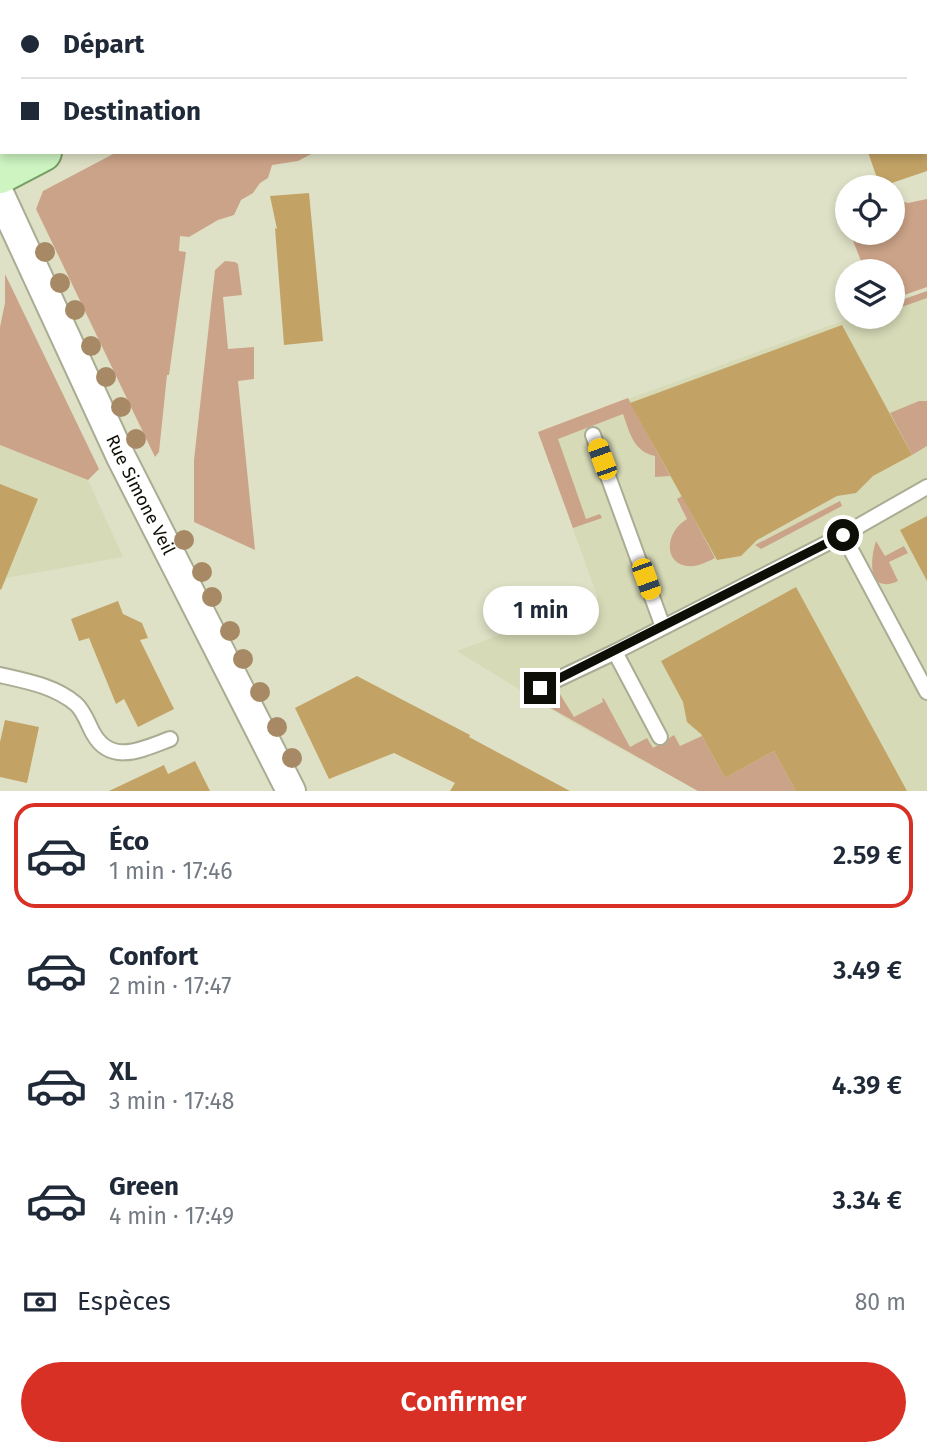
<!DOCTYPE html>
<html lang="fr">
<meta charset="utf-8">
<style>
:root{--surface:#fff;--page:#f2f2f3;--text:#1f2937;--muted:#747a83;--line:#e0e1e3;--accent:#d93025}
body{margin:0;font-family:"Fira Sans",sans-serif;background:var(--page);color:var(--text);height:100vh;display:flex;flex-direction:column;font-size:26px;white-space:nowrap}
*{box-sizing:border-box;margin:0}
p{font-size:23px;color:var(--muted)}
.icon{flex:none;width:38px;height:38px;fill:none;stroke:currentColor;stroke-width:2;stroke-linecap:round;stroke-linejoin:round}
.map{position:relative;height:791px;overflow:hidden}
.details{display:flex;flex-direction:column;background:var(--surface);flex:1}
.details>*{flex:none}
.banner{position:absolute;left:0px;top:0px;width:928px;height:154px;box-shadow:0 4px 10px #0003;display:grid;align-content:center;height:154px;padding:0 21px;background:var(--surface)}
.tools{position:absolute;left:835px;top:175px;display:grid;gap:14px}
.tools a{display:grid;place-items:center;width:70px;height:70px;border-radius:50%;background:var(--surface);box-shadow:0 4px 10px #0003;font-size:35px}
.end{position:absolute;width:32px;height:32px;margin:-16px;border:9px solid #0d0e05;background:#fff;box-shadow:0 0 0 4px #fff}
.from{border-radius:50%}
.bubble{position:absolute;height:49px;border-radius:24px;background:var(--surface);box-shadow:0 4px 10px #0003;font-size:23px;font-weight:600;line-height:49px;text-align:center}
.car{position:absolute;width:21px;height:42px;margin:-21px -10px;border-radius:9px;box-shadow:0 0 5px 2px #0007;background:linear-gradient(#f5c518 24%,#345 0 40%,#f5c518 0 76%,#345 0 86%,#f5c518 0)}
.banner b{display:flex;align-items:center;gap:24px;height:66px;font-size:26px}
.banner b+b{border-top:2px solid var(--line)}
.banner i{width:18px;height:18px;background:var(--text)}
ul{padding:12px 0 0;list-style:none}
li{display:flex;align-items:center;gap:21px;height:105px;margin:0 14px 10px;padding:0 7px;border:4px solid transparent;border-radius:21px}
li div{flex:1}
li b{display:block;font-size:26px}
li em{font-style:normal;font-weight:600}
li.active{border-color:var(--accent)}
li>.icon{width:63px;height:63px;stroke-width:1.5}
.pay{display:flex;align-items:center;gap:18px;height:77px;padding:0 21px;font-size:26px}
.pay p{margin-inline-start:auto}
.primary-button{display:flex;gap:14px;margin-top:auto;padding:14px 21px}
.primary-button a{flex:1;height:80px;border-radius:42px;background:var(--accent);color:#fff;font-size:28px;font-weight:600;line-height:80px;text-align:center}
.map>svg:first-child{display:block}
.built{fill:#d7dab7}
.green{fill:#cba388}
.building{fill:#c3a365}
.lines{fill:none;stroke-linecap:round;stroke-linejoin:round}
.service-casing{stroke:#aaac93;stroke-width:18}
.minor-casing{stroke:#aaac93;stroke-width:32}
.primary-casing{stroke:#749e64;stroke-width:42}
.service{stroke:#fff;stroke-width:14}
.minor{stroke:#fff;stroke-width:28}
.primary{stroke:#cdf4c1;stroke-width:38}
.tree{fill:#a78a65}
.route{stroke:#0d0e05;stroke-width:9}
.labels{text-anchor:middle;stroke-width:5;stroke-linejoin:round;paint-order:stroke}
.street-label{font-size:18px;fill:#0d0e05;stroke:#eceed3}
</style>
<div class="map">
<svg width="927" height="791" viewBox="0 0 927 791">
<rect width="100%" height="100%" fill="#dfe1c6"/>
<g class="built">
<polygon points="927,291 927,791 698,791 570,721 457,651 598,598 538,432 853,317 892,317 893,303"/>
<polygon points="0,445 88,480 123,557 6,578 4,582 0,581"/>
</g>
<g class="green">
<polygon points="117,152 315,152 298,161 272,165 268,178 260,183 253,193 241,200 234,215 218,220 189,237 180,236 179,251 186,252 169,375 167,375 159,452 155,457 36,209 43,191"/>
<polygon points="893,199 908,203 927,199 927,287 893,299 892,271 865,271 850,233 892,233"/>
<polygon points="225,261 235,262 238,264 242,295 223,297 228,349 254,347 254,379 238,381 255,550 194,522 194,460 215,270"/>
<polygon points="5,274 99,469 88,480 0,445 0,327 5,303"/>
<polygon points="927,291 927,298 893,310 893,303"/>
<path d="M628 398 670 476 655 477V456C633 451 630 433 623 414L558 439 586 519 600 514 602 518 573 528 538 432Z"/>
<polygon points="919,401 927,401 927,446 912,455 890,413"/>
<path d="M682 496 715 558C709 561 701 565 694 566 663 569 663 533 687 519L677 499Z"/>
<polygon points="840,501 842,506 761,549 755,545"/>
<path d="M876 541 885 556 904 546 908 553 889 562 898 581C867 595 870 559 876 541Z"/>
<polygon points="555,686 574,717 603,702 602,698 604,699 630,747 647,738 653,748 674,735 680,746 702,736 725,778 774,751 796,791 698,791 531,697"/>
</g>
<g class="building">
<polygon points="868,152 927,152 927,171 880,187"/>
<polygon points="309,193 323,341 284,345 275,228 277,229 270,196"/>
<polygon points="842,325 912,455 873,476 856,493 837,496 757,540 741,556 717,560 630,403"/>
<polygon points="0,484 38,499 1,590 0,589"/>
<polygon points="927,516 927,581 900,530"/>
<polygon points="796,587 907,791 796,791 774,751 725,778 701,734 687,722 683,702 661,661"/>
<polygon points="118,601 123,614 142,623 148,638 140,640 174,709 138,727 124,699 116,704 89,638 79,641 71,619"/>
<polygon points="357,676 470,735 469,737 570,791 450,791 455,783 394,753 329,779 295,708"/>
<polygon points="5,720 39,727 27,783 0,777 0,742"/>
<polygon points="195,761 210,791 109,791 164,765 168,774"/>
</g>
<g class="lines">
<g class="service-casing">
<g id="service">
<polyline points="228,2 231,0"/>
<polyline points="0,122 2,121"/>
<polyline points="593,435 663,627"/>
<polyline points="843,535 927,692"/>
<polyline points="615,652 843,535 927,487"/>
<path d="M0 675C26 681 55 686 76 704 84 711 88 724 93 733 111 766 143 749 170 739"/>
<polyline points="539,688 615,652 660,737"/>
</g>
</g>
<g class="minor-casing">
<g id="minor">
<polyline points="926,33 927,33"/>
<polyline points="926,62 927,62"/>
<path id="s1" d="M0 195 121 457 291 791"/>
</g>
</g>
<g class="primary-casing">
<g id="primary">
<polyline points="138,2 141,0"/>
<polyline points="310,2 314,0"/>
<polyline points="0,65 2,64"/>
<polyline points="0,174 42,152"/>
</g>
</g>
<use href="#service" class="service"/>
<use href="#minor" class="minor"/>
<use href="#primary" class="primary"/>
</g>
<g class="tree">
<circle cx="45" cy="252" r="10"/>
<circle cx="60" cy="283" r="10"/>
<circle cx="75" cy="310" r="10"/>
<circle cx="91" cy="346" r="10"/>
<circle cx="106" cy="377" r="10"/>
<circle cx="121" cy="407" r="10"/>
<circle cx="136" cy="439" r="10"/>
<circle cx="184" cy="540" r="10"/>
<circle cx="202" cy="572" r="10"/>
<circle cx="212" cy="597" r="10"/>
<circle cx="230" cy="631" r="10"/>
<circle cx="243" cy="659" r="10"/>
<circle cx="260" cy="692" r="10"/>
<circle cx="277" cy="727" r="10"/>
<circle cx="292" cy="758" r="10"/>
</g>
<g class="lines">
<polyline class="route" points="540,688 843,535"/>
</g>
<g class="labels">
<g class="street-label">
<text dy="6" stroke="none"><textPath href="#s1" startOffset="331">Rue Simone Veil</textPath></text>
</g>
</g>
</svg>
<div class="tools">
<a><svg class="icon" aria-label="locate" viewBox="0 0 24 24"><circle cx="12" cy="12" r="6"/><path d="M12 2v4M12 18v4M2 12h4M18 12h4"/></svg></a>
<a><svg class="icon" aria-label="layers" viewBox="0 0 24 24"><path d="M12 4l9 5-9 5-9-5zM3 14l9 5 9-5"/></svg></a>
</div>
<i class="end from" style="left:843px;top:535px"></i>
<i class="end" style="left:540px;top:688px"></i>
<div class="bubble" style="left:483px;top:586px;width:116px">1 min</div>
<i class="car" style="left:602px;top:459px;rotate:340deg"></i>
<i class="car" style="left:646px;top:579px;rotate:160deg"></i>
<div class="banner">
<b><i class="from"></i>Départ</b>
<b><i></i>Destination</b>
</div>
</div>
<section class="details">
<ul>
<li class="active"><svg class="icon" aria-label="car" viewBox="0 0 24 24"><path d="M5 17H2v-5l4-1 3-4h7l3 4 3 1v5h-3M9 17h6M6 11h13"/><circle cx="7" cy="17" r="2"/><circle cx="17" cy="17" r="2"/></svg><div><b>Éco</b><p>1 min · 17:46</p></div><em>2.59 €</em></li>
<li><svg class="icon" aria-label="car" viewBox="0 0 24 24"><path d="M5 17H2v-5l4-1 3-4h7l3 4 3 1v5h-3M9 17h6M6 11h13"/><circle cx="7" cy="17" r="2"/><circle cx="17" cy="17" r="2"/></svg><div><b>Confort</b><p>2 min · 17:47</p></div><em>3.49 €</em></li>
<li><svg class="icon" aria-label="car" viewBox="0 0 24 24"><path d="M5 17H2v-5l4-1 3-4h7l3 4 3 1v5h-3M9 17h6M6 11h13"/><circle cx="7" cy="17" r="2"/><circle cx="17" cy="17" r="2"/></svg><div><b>XL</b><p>3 min · 17:48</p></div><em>4.39 €</em></li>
<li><svg class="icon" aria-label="car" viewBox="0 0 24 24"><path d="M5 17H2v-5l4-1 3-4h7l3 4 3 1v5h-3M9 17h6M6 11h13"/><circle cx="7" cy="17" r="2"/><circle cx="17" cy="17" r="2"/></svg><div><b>Green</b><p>4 min · 17:49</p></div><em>3.34 €</em></li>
</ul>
<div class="pay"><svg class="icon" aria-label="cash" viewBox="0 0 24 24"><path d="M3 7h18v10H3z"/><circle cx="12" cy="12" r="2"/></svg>Espèces<p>80 m</p></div>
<div class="primary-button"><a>Confirmer</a></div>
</section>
